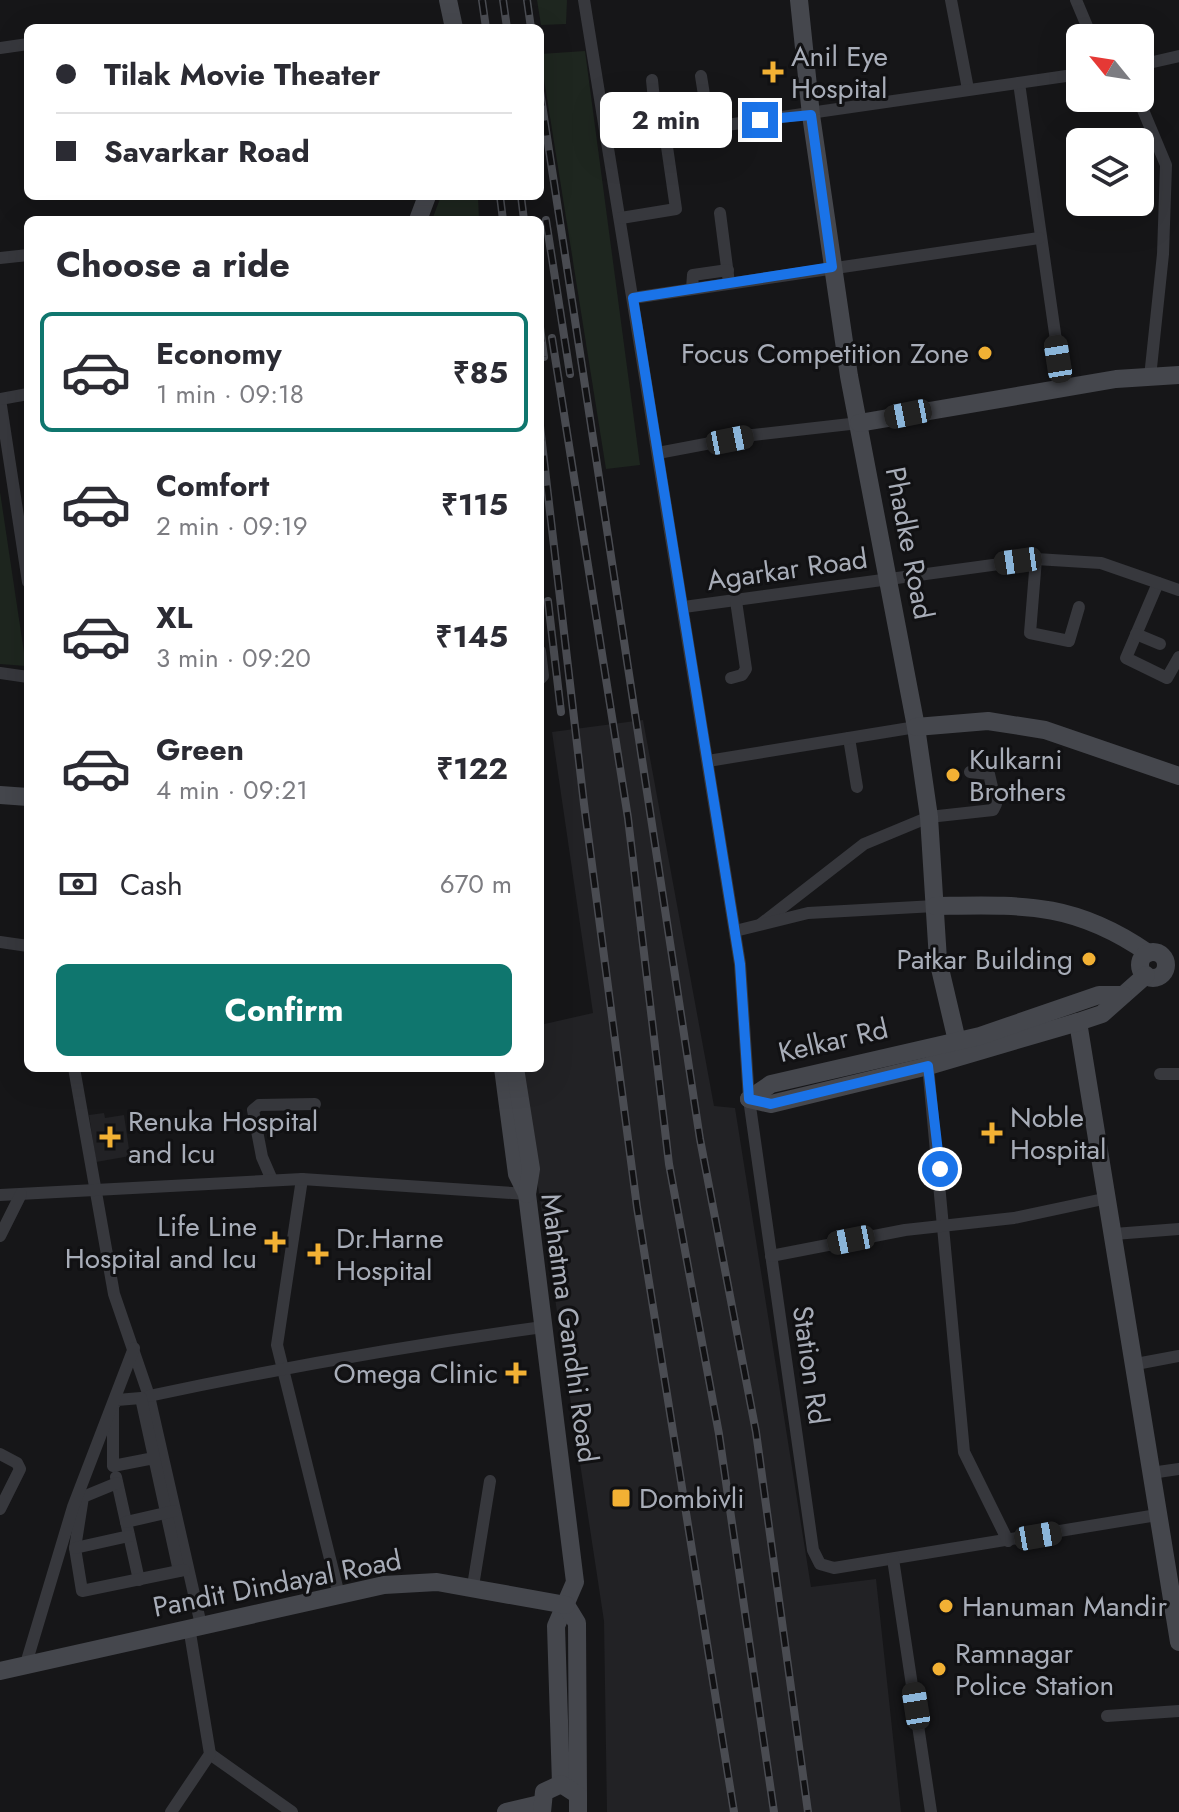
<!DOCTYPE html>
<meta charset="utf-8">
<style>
:root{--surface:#fff;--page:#f2f2f3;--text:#2b2b33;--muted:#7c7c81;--line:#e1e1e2;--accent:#0f766e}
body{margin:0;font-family:Jost,sans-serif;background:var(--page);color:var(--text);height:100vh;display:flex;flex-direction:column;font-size:30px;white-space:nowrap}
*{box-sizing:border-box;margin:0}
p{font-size:26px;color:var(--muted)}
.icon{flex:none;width:44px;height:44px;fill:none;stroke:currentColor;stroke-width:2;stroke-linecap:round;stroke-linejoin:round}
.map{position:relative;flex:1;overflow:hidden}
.drawer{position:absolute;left:24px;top:216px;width:520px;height:856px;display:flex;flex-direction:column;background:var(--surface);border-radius:12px;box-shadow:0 8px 32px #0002}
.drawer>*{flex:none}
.banner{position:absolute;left:24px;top:24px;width:520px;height:176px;border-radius:12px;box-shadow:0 8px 32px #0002;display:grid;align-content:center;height:176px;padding:0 32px;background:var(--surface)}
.needle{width:52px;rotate:300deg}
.controls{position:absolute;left:1066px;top:24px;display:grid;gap:16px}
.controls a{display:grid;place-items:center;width:88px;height:88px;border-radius:12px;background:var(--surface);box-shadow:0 8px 32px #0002;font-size:40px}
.end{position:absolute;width:36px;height:36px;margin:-18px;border:10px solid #1a73e8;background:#fff;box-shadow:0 0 0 4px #fff}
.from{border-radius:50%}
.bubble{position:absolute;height:56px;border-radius:12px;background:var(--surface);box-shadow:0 8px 32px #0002;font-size:26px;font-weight:700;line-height:56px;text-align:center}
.car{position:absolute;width:24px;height:48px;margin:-24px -12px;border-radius:10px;box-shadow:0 0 6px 2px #0007;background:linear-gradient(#222 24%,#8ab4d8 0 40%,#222 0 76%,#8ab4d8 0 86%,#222 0)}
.banner b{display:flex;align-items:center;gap:28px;height:76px;font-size:30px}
.banner b+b{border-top:2px solid var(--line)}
.banner i{width:20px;height:20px;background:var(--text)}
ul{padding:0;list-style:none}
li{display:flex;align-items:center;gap:24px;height:120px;margin:0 16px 12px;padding:0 16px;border:4px solid transparent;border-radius:12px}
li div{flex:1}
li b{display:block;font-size:30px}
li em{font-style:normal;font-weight:700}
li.on{border-color:var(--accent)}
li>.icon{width:72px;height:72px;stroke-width:1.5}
h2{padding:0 32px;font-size:36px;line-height:96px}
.pay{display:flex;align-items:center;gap:20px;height:88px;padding:0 32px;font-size:30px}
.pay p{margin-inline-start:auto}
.primary-button{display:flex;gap:16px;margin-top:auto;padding:16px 32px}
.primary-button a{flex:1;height:92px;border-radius:12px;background:var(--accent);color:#fff;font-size:32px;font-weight:700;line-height:92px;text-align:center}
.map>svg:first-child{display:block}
.built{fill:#222225}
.green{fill:#1e261f}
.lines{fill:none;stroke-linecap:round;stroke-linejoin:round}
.street-tunnel{stroke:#333438;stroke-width:12;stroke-dasharray:12 6;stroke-linecap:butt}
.street{stroke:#37383d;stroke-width:12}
.secondary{stroke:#45474d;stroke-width:18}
.rail-casing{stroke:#4a4c52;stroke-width:8}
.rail{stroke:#111113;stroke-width:5;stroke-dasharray:15;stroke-linecap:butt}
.route{stroke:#1a73e8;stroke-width:10}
.poi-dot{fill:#f2b134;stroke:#111113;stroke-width:3}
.labels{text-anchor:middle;stroke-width:6;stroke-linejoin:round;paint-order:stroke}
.poi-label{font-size:28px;fill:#a8adb8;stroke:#111113;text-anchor:start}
.street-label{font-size:28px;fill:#a8adb8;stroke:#111113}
</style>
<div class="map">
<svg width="1179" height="1812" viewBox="0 0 1179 1812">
<rect width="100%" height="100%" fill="#161618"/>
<g class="built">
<polygon points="643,720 714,1106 735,1108 811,1587 876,1579 901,1812 607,1812 604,1621 520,1068 540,1068 540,1025 593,1013 552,732"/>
<polygon points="104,1113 105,1118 124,1115 130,1156 96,1162 89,1115"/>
</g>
<g class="green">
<polygon points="537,0 567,0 566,24 541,25"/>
<polygon points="585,51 640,465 606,469 540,54"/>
<polygon points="441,196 478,196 479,220 432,220"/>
<polygon points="0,492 26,666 0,664"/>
</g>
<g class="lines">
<polyline class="street-tunnel" points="653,90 658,120"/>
<g class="street">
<polyline points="584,0 740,964 749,1099 813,1550 820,1564 834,1568 1157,1515"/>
<polyline points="951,0 968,89"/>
<polyline points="1076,0 1092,38"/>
<polyline points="0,48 28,44"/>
<polyline points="1140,65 1179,56"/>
<polyline points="701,76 709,126"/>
<polyline points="652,80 653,90"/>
<polyline points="1019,83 1063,389"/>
<polyline points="1138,98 1166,165 1163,254 1150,377"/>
<polyline points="609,142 1080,74"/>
<polyline points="720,213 729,283"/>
<polyline points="621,218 676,209 665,133"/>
<polyline points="0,258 28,255"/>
<polyline points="692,289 693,275 728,270"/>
<polyline points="633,298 1039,238"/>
<polyline points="0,399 28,582"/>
<polyline points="0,399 28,394"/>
<polyline points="658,453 753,435 859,423"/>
<polyline points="1036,559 1030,633 1069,641 1079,607"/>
<polyline points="1158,583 1126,658 1167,678 1179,657"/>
<polyline points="684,607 1036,559 1101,563 1179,590"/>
<polyline points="1136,634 1160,644"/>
<polyline points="540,651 543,676 540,679"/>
<polyline points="0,673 28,677"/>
<polyline points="731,678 742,675 746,669 736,601"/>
<polyline points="849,738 857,787"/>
<polyline points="708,761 916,727"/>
<polyline points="761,924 864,844 929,817 993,810 996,804 989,774 970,772"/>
<polyline points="735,931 808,913 935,906"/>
<polyline points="0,942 28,946"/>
<polyline points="928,1066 964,1452 1008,1541"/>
<polyline points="74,1068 114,1294 149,1396 201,1625"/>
<polyline points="1160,1074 1179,1074"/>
<polyline points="302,1179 277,1345 339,1595"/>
<polyline points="272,1180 262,1157 253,1110 259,1105 315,1104"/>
<polyline points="0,1195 302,1179 527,1194"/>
<polyline points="1114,1234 1179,1229"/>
<polyline points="0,1236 21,1194"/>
<polyline points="771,1256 905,1230 1014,1218 1108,1198"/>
<polyline points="1136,1364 1179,1356"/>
<path d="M149 1396C280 1368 411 1345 543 1327"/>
<polyline points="0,1454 17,1463 20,1469 0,1509"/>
<polyline points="154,1458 113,1466 113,1406 117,1400 141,1398 179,1571"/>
<polyline points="1151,1473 1179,1469"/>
<polyline points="116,1477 139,1580"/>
<polyline points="117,1483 83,1497 75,1548 82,1591 184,1570"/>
<polyline points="126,1522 174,1511"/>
<polyline points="75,1548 129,1536"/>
<polyline points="893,1559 931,1812"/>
<polyline points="473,1586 490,1481"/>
<polyline points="25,1667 73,1507 134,1348"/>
<polyline points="1107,1716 1179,1711"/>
<polyline points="210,1754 292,1812"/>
<polyline points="171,1812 210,1754 189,1627"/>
</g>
<g class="secondary">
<polyline points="448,0 454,28"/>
<polyline points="799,0 811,115 849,376 916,727 929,817 938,960 957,1041"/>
<polyline points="418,220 427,196"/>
<polyline points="859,423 1116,379 1179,375"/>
<polyline points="916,727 988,721 1045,730 1179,776"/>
<polyline points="0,795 28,797"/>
<path d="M935 906C1022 905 1073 901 1148 953"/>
<circle cx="1153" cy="965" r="13"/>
<polyline points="1078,1022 1179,1642"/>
<polyline points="503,1068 517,1174 527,1194 575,1582 556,1626 561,1784"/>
<polyline points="515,1068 531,1169 527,1194"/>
<polyline points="749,1099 771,1104 928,1066 1078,1022 1102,1014 1146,975"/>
<polyline points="749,1099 771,1084 980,1036 1099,995 1123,995"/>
<polyline points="566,1605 577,1623 578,1795"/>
<polyline points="0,1671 384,1585 437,1582 566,1605"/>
<polyline points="506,1812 540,1804"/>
<polyline points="542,1812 544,1792 561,1784 578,1795 578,1812"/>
</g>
<g class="rail-casing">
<g id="rail">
<polyline points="482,0 486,28"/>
<polyline points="503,0 507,28"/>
<polyline points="527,0 531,28"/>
<polyline points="540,91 700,1139 756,1432 808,1812"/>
<polyline points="500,196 503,220"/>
<polyline points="521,196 524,220"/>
<polyline points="546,220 570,374"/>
<polyline points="540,327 544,357"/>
<polyline points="552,338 628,818 669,1164 719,1434 774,1812"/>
<polyline points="540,426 584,804 637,1207 734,1812"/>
<polyline points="548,601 561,712"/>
</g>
</g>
<use href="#rail" class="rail"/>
</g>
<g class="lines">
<polyline class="route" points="760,120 811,115 832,267 633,298 740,964 749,1099 771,1104 928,1066 940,1169"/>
</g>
<g class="poi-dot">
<path d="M769 60h8v8h8v8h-8v8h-8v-8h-8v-8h8z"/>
<circle cx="985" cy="353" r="8"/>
<circle cx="953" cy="775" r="8"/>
<circle cx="1089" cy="959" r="8"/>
<path d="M988 1121h8v8h8v8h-8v8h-8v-8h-8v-8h8z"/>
<path d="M106 1125h8v8h8v8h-8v8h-8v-8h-8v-8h8z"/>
<path d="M271 1230h8v8h8v8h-8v8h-8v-8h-8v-8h8z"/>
<path d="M314 1242h8v8h8v8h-8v8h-8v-8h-8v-8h8z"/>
<path d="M512 1361h8v8h8v8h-8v8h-8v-8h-8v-8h8z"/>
<rect x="611" y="1488" width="20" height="20" rx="4"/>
<circle cx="946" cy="1606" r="8"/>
<circle cx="939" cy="1669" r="8"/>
</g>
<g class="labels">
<g class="poi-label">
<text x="791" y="66">Anil Eye<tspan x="791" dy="32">Hospital</tspan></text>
<text x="969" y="363" text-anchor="end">Focus Competition Zone</text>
<text x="969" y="769">Kulkarni<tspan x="969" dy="32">Brothers</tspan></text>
<text x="1073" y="969" text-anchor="end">Patkar Building</text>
<text x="1010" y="1127">Noble<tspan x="1010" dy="32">Hospital</tspan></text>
<text x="128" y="1131">Renuka Hospital<tspan x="128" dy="32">and Icu</tspan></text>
<text x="257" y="1236" text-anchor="end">Life Line<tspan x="257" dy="32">Hospital and Icu</tspan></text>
<text x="336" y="1248">Dr.Harne<tspan x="336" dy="32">Hospital</tspan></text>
<text x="498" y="1383" text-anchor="end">Omega Clinic</text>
<text x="639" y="1508">Dombivli</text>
<text x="962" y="1616">Hanuman Mandir</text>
<text x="955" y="1663">Ramnagar<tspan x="955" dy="32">Police Station</tspan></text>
</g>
<g class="street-label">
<text transform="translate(910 543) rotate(79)" y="10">Phadke Road</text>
<text transform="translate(787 569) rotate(-8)" y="10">Agarkar Road</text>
<text transform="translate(833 1040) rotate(-13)" y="10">Kelkar Rd</text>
<text transform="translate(570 1328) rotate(82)" y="10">Mahatma Gandhi Road</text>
<text transform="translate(811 1365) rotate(82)" y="10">Station Rd</text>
<text transform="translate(277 1583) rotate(-11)" y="10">Pandit Dindayal Road</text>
</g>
</g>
</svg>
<div class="controls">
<a><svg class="needle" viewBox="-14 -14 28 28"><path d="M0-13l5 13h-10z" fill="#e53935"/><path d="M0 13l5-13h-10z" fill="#7c7c81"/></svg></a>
<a><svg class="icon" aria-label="layers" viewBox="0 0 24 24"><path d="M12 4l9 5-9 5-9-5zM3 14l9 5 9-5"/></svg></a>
</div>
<i class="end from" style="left:940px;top:1169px"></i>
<i class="end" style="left:760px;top:120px"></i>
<div class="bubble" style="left:600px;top:92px;width:132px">2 min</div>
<i class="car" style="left:1058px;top:359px;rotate:351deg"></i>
<i class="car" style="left:908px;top:414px;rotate:259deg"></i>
<i class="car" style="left:730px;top:440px;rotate:79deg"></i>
<i class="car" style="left:1018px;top:561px;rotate:262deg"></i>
<i class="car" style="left:851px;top:1240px;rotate:259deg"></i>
<i class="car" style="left:1038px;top:1536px;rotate:80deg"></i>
<i class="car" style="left:916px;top:1706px;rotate:351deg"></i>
<div class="banner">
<b><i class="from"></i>Tilak Movie Theater</b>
<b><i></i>Savarkar Road</b>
</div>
<section class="drawer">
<h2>Choose a ride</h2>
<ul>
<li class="on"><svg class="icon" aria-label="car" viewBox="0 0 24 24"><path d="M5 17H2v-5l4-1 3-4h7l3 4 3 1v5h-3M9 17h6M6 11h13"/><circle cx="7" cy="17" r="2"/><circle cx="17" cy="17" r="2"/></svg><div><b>Economy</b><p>1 min · 09:18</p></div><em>₹85</em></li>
<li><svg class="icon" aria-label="car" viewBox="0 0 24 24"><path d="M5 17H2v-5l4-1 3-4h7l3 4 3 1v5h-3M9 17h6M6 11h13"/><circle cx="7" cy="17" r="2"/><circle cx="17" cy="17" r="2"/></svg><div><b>Comfort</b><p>2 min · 09:19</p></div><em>₹115</em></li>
<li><svg class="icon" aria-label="car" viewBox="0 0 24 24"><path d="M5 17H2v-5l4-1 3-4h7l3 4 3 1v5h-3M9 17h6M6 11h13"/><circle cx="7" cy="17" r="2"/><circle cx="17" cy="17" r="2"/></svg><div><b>XL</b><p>3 min · 09:20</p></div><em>₹145</em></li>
<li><svg class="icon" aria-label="car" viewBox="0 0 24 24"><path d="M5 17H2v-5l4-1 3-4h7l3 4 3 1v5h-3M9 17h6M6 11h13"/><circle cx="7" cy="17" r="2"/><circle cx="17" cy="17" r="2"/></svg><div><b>Green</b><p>4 min · 09:21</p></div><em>₹122</em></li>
</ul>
<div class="pay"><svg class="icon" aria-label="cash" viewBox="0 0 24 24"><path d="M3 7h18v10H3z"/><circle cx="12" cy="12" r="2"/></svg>Cash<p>670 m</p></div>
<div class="primary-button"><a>Confirm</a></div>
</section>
</div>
